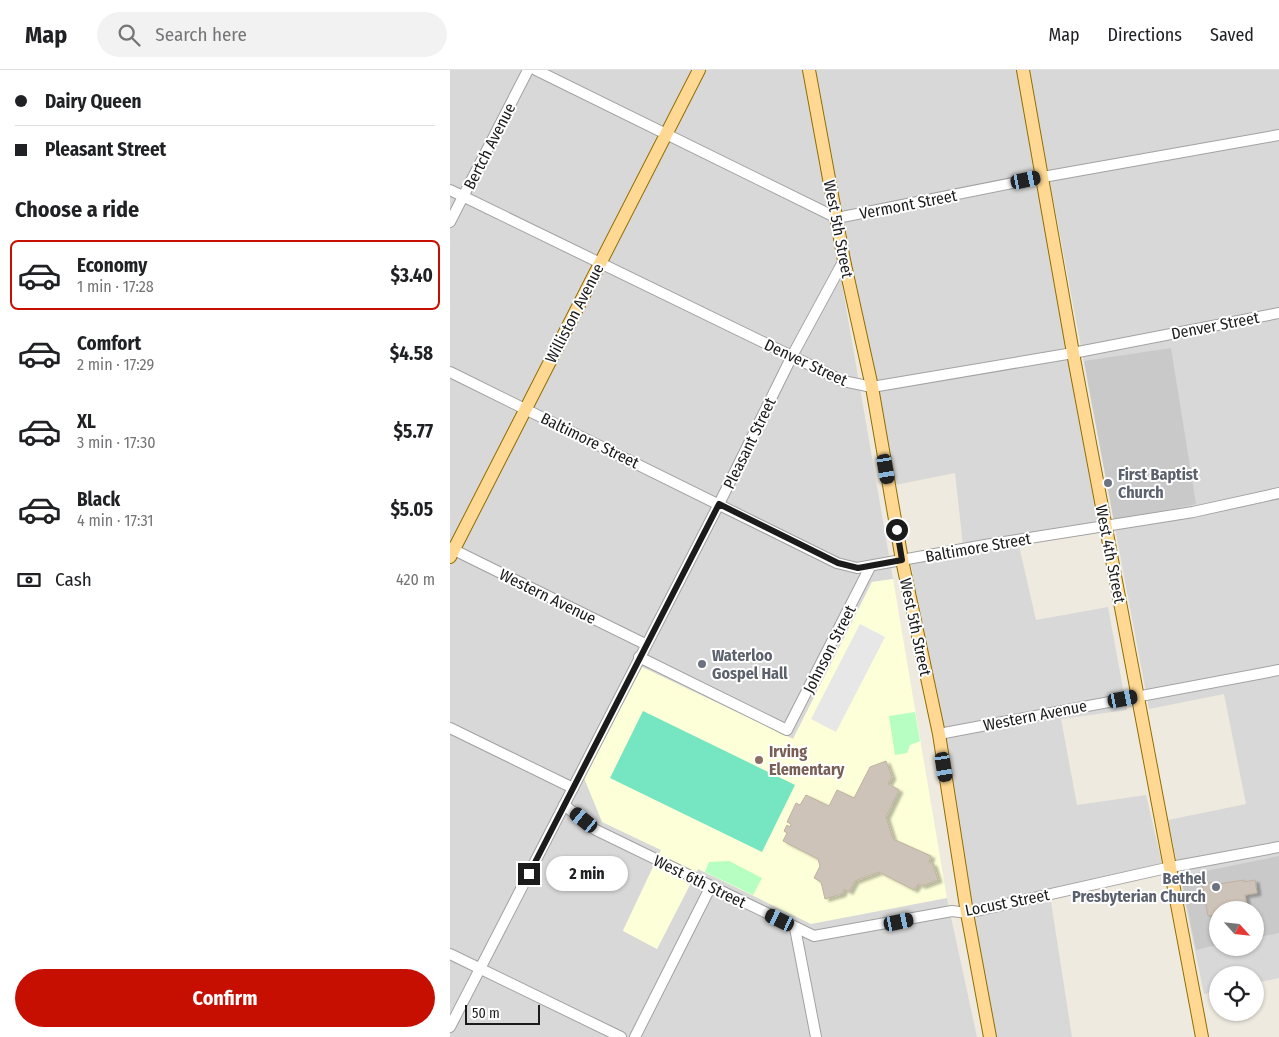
<!DOCTYPE html>
<meta charset="utf-8">
<style>
:root{--surface:#fff;--page:#f2f2f2;--text:#202124;--muted:#757577;--line:#e0e0e0;--accent:#c60f00}
body{margin:0;font-family:"Fira Sans Condensed",sans-serif;background:var(--page);color:var(--text);height:100vh;display:flex;flex-direction:column;font-size:19px;white-space:nowrap}
*{box-sizing:border-box;margin:0}
p{font-size:16px;color:var(--muted)}
.icon{flex:none;width:28px;height:28px;fill:none;stroke:currentColor;stroke-width:2;stroke-linecap:round;stroke-linejoin:round}
.map{position:relative;flex:1;overflow:hidden}
.side{display:flex;flex-direction:column;background:var(--surface);width:450px}
.side>*{flex:none}
.banner{display:grid;align-content:center;height:110px;padding:0 15px;background:var(--surface)}
.needle{width:32px;rotate:117deg}
.buttons{position:absolute;left:759px;top:831px;display:grid;gap:10px}
.buttons a{display:grid;place-items:center;width:55px;height:55px;border-radius:50%;background:var(--surface);box-shadow:0 1px 4px #0004;font-size:25px}
.scale{position:absolute;left:15px;bottom:12px;width:75px;box-sizing:border-box;padding-left:5px;border:2px solid #1b1b1b;border-top:0;font-size:14px;line-height:18px;white-space:nowrap;color:#1b1b1b;-webkit-text-stroke:4px #fff;paint-order:stroke}
.end{position:absolute;width:22px;height:22px;margin:-11px;border:6px solid #1b1b1b;background:#fff;box-shadow:0 0 0 2px #fff}
.from{border-radius:50%}
.bubble{position:absolute;height:35px;border-radius:18px;background:var(--surface);box-shadow:0 1px 4px #0004;font-size:16px;font-weight:700;line-height:35px;text-align:center}
.car{position:absolute;width:15px;height:30px;margin:-15px -8px;border-radius:6px;box-shadow:0 0 4px 1px #0007;background:linear-gradient(#222 24%,#8ab4d8 0 40%,#222 0 76%,#8ab4d8 0 86%,#222 0)}
.banner b{display:flex;align-items:center;gap:18px;height:48px;font-size:19px}
.banner b+b{border-top:1px solid var(--line)}
.banner i{width:12px;height:12px;background:var(--text)}
ul{padding:0;list-style:none}
li{display:flex;align-items:center;gap:15px;height:70px;margin:0 10px 8px;padding:0 5px;border:2px solid transparent;border-radius:8px}
li div{flex:1}
li b{display:block;font-size:19px}
li em{font-style:normal;font-weight:700}
li.on{border-color:var(--accent)}
li>.icon{width:45px;height:45px;stroke-width:1.5}
h2{padding:0 15px;font-size:22px;line-height:60px}
.pay{display:flex;align-items:center;gap:12px;height:55px;padding:0 15px;font-size:19px}
.pay p{margin-inline-start:auto}
.primary-button{display:flex;gap:10px;margin-top:auto;padding:10px 15px}
.primary-button a{flex:1;height:58px;border-radius:30px;background:var(--accent);color:#fff;font-size:20px;font-weight:700;line-height:58px;text-align:center}
header{display:flex;align-items:center;gap:30px;box-sizing:border-box;height:70px;padding:0 25px;background:var(--surface);border-bottom:1px solid var(--line)}
header strong{font-size:24px}
nav{display:flex;gap:28px;margin-inline-start:auto;font-size:18px}
.search{width:350px;height:45px;background:var(--page);display:flex;align-items:center;gap:12px;box-sizing:border-box;padding:0 18px;border-radius:28px;color:var(--muted);font-size:19px}
main{display:flex;flex:1;min-height:0}
.map>svg:first-child{display:block}
.residential{fill:#d9d8d8;fill-rule:evenodd}
.education{fill:#fcffd7}
.religious{fill:#c9c9c9}
.park{fill:#b6fec1}
.pitch{fill:#75e5c2}
.parking{fill:#e7e7e7}
.building{fill:#cec3b8;stroke:#c0b1a0;filter:url(#shadow)}
.lines{fill:none;stroke-linecap:round;stroke-linejoin:round}
.minor-casing{stroke:#a2a2a2;stroke-width:12}
.major-casing{stroke:#926d00;stroke-width:14}
.minor{stroke:#fff;stroke-width:10}
.major{stroke:#ffd993;stroke-width:12}
.route{stroke:#1b1b1b;stroke-width:6}
.worship-dot{fill:#6b7280;stroke:#fff;stroke-width:2}
.education-dot{fill:#8d6e63;stroke:#fff;stroke-width:2}
.labels{text-anchor:middle;stroke-width:4;stroke-linejoin:round;paint-order:stroke}
.street-label{font-size:16px;fill:#1b1b1b;stroke:#fff}
.worship-label{font-size:16px;font-weight:bold;fill:#5b616d;stroke:#fff;text-anchor:start}
.education-label{font-size:16px;font-weight:bold;fill:#785e54;stroke:#fff;text-anchor:start}
</style>
<header>
<strong>Map</strong>
<div class="search"><svg class="icon" aria-label="search" viewBox="0 0 24 24"><circle cx="10" cy="10" r="6"/><path d="M15 15l6 6"/></svg>Search here</div>
<nav><a>Map</a><a>Directions</a><a>Saved</a></nav>
</header>
<main>
<section class="side">
<div class="banner">
<b><i class="from"></i>Dairy Queen</b>
<b><i></i>Pleasant Street</b>
</div>
<h2>Choose a ride</h2>
<ul>
<li class="on"><svg class="icon" aria-label="car" viewBox="0 0 24 24"><path d="M5 17H2v-5l4-1 3-4h7l3 4 3 1v5h-3M9 17h6M6 11h13"/><circle cx="7" cy="17" r="2"/><circle cx="17" cy="17" r="2"/></svg><div><b>Economy</b><p>1 min · 17:28</p></div><em>$3.40</em></li>
<li><svg class="icon" aria-label="car" viewBox="0 0 24 24"><path d="M5 17H2v-5l4-1 3-4h7l3 4 3 1v5h-3M9 17h6M6 11h13"/><circle cx="7" cy="17" r="2"/><circle cx="17" cy="17" r="2"/></svg><div><b>Comfort</b><p>2 min · 17:29</p></div><em>$4.58</em></li>
<li><svg class="icon" aria-label="car" viewBox="0 0 24 24"><path d="M5 17H2v-5l4-1 3-4h7l3 4 3 1v5h-3M9 17h6M6 11h13"/><circle cx="7" cy="17" r="2"/><circle cx="17" cy="17" r="2"/></svg><div><b>XL</b><p>3 min · 17:30</p></div><em>$5.77</em></li>
<li><svg class="icon" aria-label="car" viewBox="0 0 24 24"><path d="M5 17H2v-5l4-1 3-4h7l3 4 3 1v5h-3M9 17h6M6 11h13"/><circle cx="7" cy="17" r="2"/><circle cx="17" cy="17" r="2"/></svg><div><b>Black</b><p>4 min · 17:31</p></div><em>$5.05</em></li>
</ul>
<div class="pay"><svg class="icon" aria-label="cash" viewBox="0 0 24 24"><path d="M3 7h18v10H3z"/><circle cx="12" cy="12" r="2"/></svg>Cash<p>420 m</p></div>
<div class="primary-button"><a>Confirm</a></div>
</section>
<div class="map">
<svg width="829" height="967" viewBox="0 0 829 967">
<defs>
<filter id="shadow"><feDropShadow dx="4" dy="2.5" stdDeviation="1" flood-color="#0004"/></filter>
</defs>
<rect width="100%" height="100%" fill="#eeeadf"/>
<g class="residential">
<polygon points="0,0 355,0 443,509 422,512 343,669 192,597 153,752 211,780 173,860 207,879 248,799 496,824 527,967 0,967"/>
<polygon points="364,0 567,0 648,454 567,467 586,550 658,537 677,640 611,649 627,735 696,725 712,793 599,819 622,967 545,967 461,494 514,485 505,403 445,415"/>
<path d="M579 0H829V908L805 913V905H768L767 921 754 924 718 750 796 734 774 624 699 639ZM768 840H805V878H768Z"/>
</g>
<polygon class="education" points="443,509 497,828 361,854 248,799 207,879 173,861 211,780 152,752 134,708 192,597 343,669 422,512"/>
<g class="religious">
<polygon points="721,278 746,434 664,451 634,291"/>
<polygon points="829,786 829,863 805,868 805,840 768,840 767,875 746,880 731,806"/>
</g>
<g class="park">
<polygon points="465,642 470,671 460,675 457,683 445,685 439,646"/>
<polygon points="279,791 312,808 303,825 255,802 259,792"/>
</g>
<polygon class="pitch" points="193,641 345,715 312,782 160,708"/>
<polygon class="parking" points="410,554 435,567 386,662 361,649"/>
<g class="building">
<polygon points="436,691 442,707 438,714 449,720 436,747 443,769 481,786 479,792 483,794 488,810 472,816 468,814 464,820 429,802 405,811 399,822 394,819 392,824 375,829 371,812 364,808 370,796 368,789 333,771 337,763 334,761 337,755 340,757 341,754 337,752 346,733 350,735 356,725 379,736 387,720 404,728 420,697"/>
<polygon points="794,810 794,812 805,810 807,823 795,825 797,839 768,840 768,844 758,846 752,814 762,812 762,815"/>
</g>
<g class="lines">
<g class="minor-casing">
<g id="minor">
<polyline points="86,0 387,148 593,107 829,65"/>
<polyline points="0,120 393,311 422,317 623,283 829,243"/>
<polyline points="0,152 78,0"/>
<polyline points="0,302 387,493 407,498 535,475 743,442 829,423"/>
<polyline points="0,478 195,574"/>
<polyline points="189,587 337,660 420,497"/>
<polyline points="0,658 123,718"/>
<polyline points="489,664 829,600"/>
<polyline points="114,735 146,760 364,866 502,841 517,843 721,797 829,777"/>
<polyline points="345,858 366,967"/>
<polyline points="0,884 171,967"/>
<polyline points="0,957 269,434 342,286 394,190"/>
<polyline points="185,967 261,816"/>
</g>
</g>
<g class="major-casing">
<g id="major">
<polyline points="359,0 394,190 422,317 452,490 489,664 517,843 540,967"/>
<polyline points="573,0 623,283 752,967"/>
<polyline points="0,487 249,0"/>
</g>
</g>
<use href="#minor" class="minor"/>
<use href="#major" class="major"/>
</g>
<g class="lines">
<polyline class="route" points="79,804 269,434 388,493 408,498 452,490 447,460"/>
</g>
<g class="worship-dot">
<circle cx="658" cy="413" r="5"/>
<circle cx="252" cy="594" r="5"/>
<circle cx="766" cy="817" r="5"/>
</g>
<circle class="education-dot" cx="309" cy="690" r="5"/>
<g class="labels">
<g class="street-label">
<text transform="translate(39 76) rotate(-63)" y="6">Bertch Avenue</text>
<text transform="translate(458 134) rotate(-11)" y="6">Vermont Street</text>
<text transform="translate(389 159) rotate(79)" y="6">West 5th Street</text>
<text transform="translate(124 243) rotate(-63)" y="6">Williston Avenue</text>
<text transform="translate(765 255) rotate(-11)" y="6">Denver Street</text>
<text transform="translate(356 292) rotate(25)" y="6">Denver Street</text>
<text transform="translate(140 370) rotate(26)" y="6">Baltimore Street</text>
<text transform="translate(299 373) rotate(-64)" y="6">Pleasant Street</text>
<text transform="translate(528 477) rotate(-10)" y="6">Baltimore Street</text>
<text transform="translate(661 484) rotate(79)" y="6">West 4th Street</text>
<text transform="translate(98 526) rotate(26)" y="6">Western Avenue</text>
<text transform="translate(466 557) rotate(78)" y="6">West 5th Street</text>
<text transform="translate(379 579) rotate(-63)" y="6">Johnson Street</text>
<text transform="translate(585 645) rotate(-11)" y="6">Western Avenue</text>
<text transform="translate(250 811) rotate(26)" y="6">West 6th Street</text>
<text transform="translate(557 832) rotate(-11)" y="6">Locust Street</text>
</g>
<g class="worship-label">
<text x="668" y="410">First Baptist<tspan x="668" dy="18">Church</tspan></text>
<text x="262" y="591">Waterloo<tspan x="262" dy="18">Gospel Hall</tspan></text>
<text x="756" y="814" text-anchor="end">Bethel<tspan x="756" dy="18">Presbyterian Church</tspan></text>
</g>
<g class="education-label">
<text x="319" y="687">Irving<tspan x="319" dy="18">Elementary</tspan></text>
</g>
</g>
</svg>
<div class="buttons">
<a><svg class="needle" viewBox="-14 -14 28 28"><path d="M0-13l5 13h-10z" fill="#e53935"/><path d="M0 13l5-13h-10z" fill="#757577"/></svg></a>
<a><svg class="icon" aria-label="locate" viewBox="0 0 24 24"><circle cx="12" cy="12" r="6"/><path d="M12 2v4M12 18v4M2 12h4M18 12h4"/></svg></a>
</div>
<div class="scale">50 m</div>
<i class="end from" style="left:447px;top:460px"></i>
<i class="end" style="left:79px;top:804px"></i>
<div class="bubble" style="left:96px;top:786px;width:82px">2 min</div>
<i class="car" style="left:576px;top:110px;rotate:78deg"></i>
<i class="car" style="left:436px;top:399px;rotate:170deg"></i>
<i class="car" style="left:673px;top:629px;rotate:79deg"></i>
<i class="car" style="left:494px;top:697px;rotate:171deg"></i>
<i class="car" style="left:134px;top:750px;rotate:309deg"></i>
<i class="car" style="left:330px;top:850px;rotate:296deg"></i>
<i class="car" style="left:449px;top:852px;rotate:78deg"></i>
</div>
</main>
